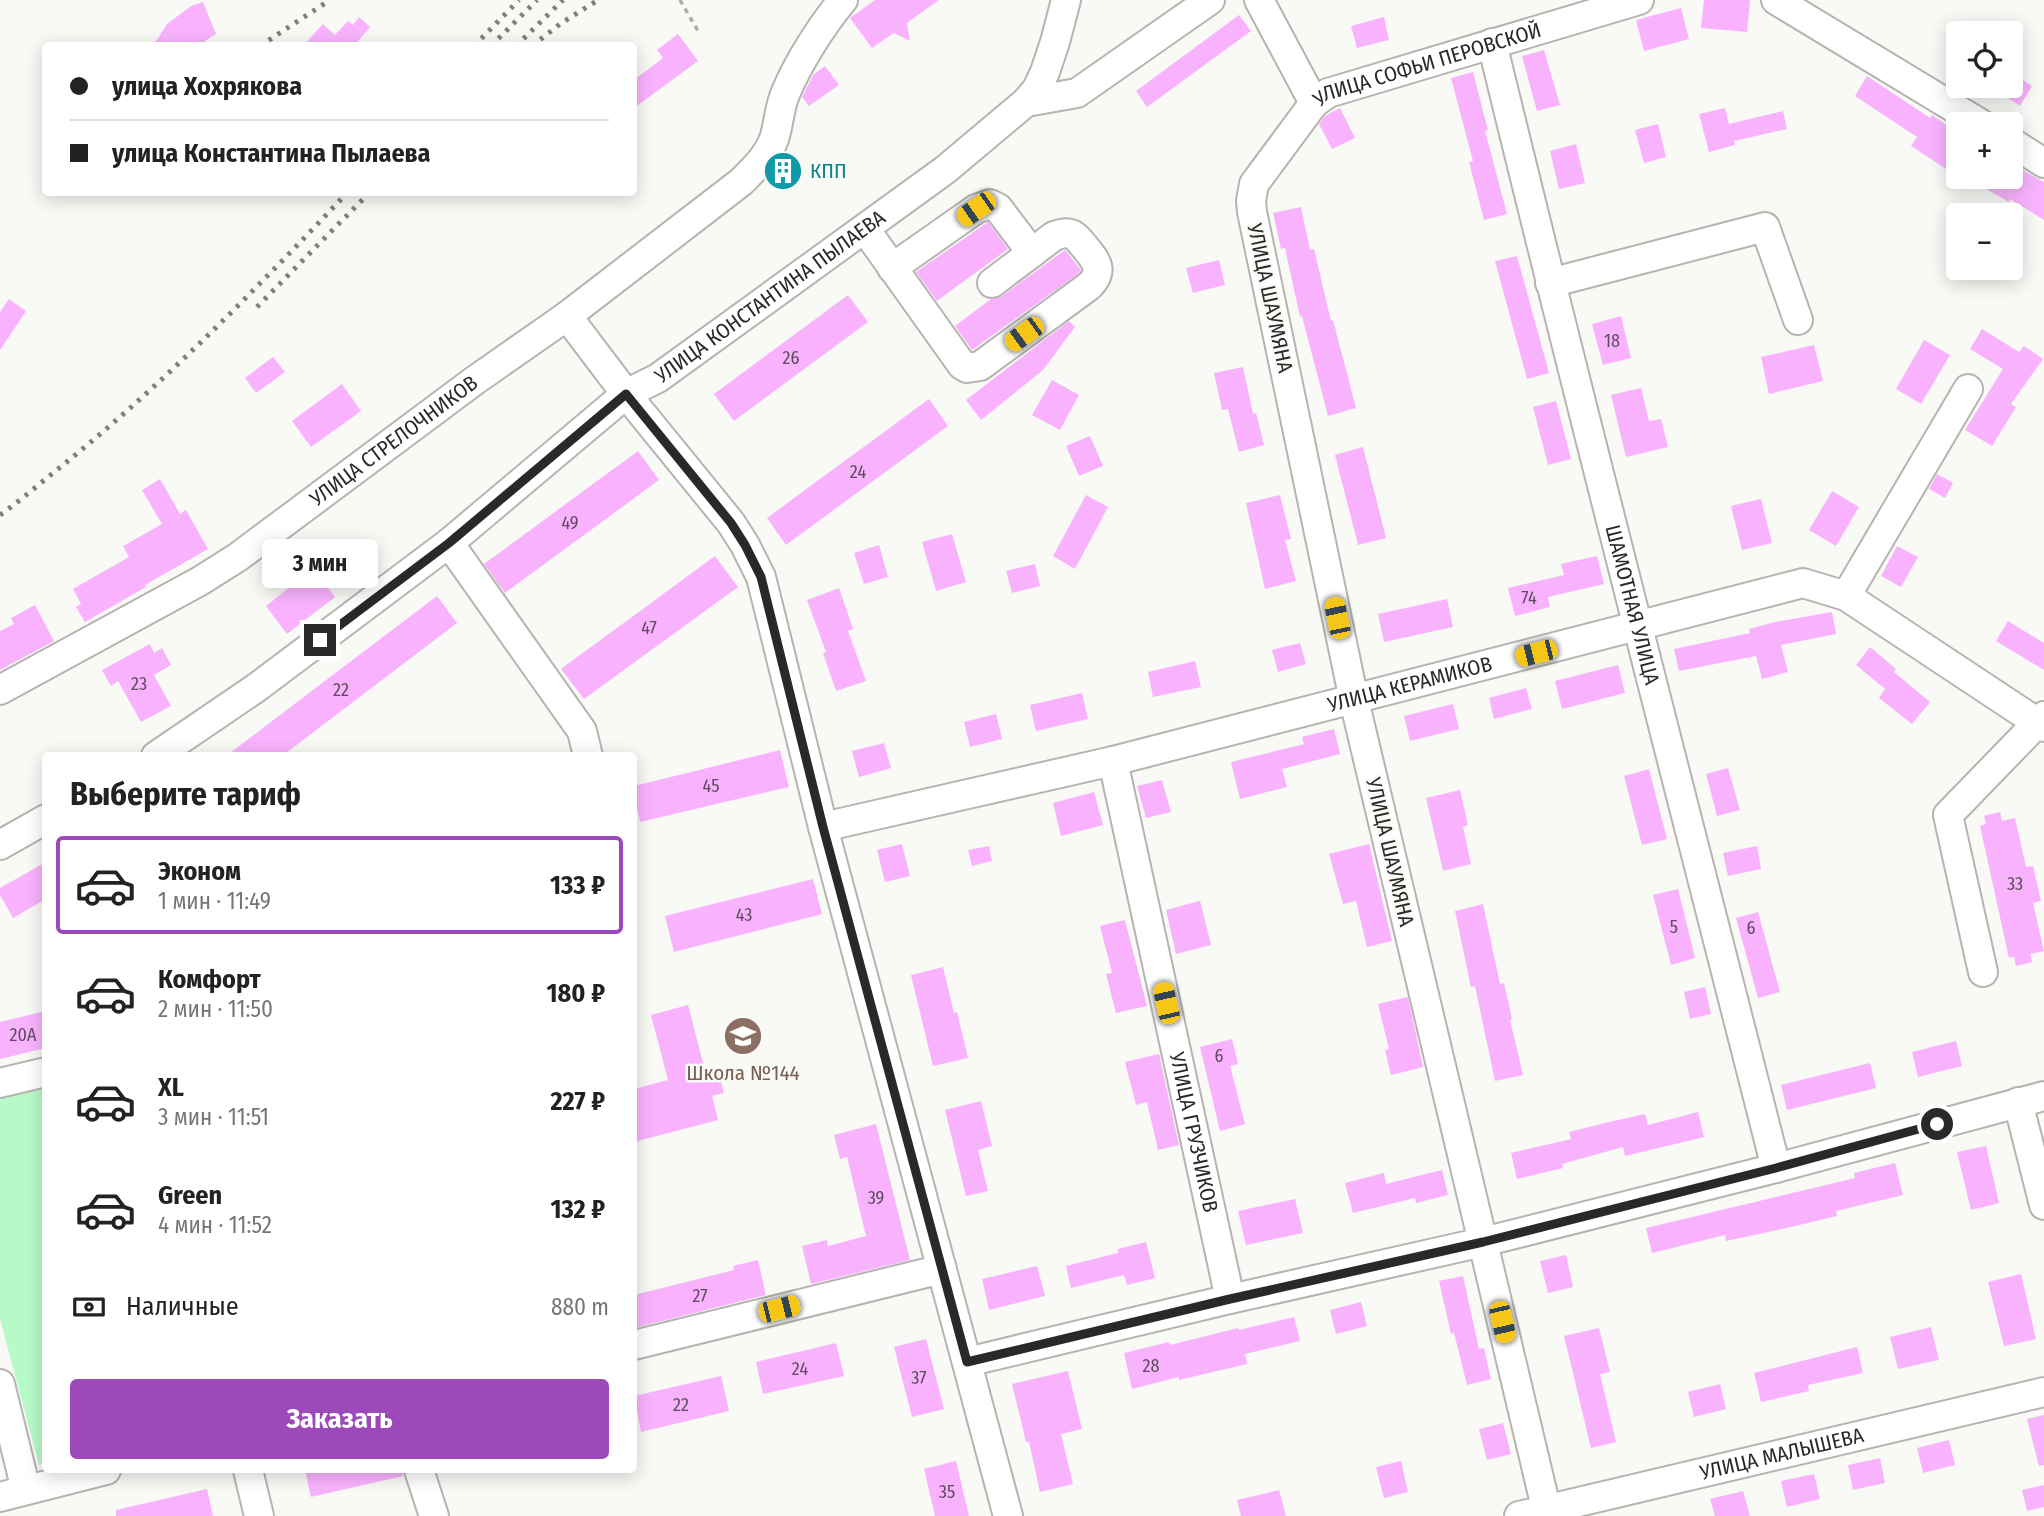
<!DOCTYPE html>
<html lang="ru">
<meta charset="utf-8">
<style>
:root{--surface:#fff;--page:#f6f6f6;--text:#222;--muted:#767676;--line:#e0e0e0;--accent:#9c4aba}
body{margin:0;font-family:"Fira Sans Condensed",sans-serif;background:var(--page);color:var(--text);height:100vh;display:flex;flex-direction:column;font-size:26px;white-space:nowrap}
*{box-sizing:border-box;margin:0}
p{font-size:23px;color:var(--muted)}
.icon{flex:none;width:38px;height:38px;fill:none;stroke:currentColor;stroke-width:2;stroke-linecap:round;stroke-linejoin:round}
.map{position:relative;flex:1;overflow:hidden}
.details{position:absolute;left:42px;top:752px;width:595px;height:721px;display:flex;flex-direction:column;background:var(--surface);border-radius:7px;box-shadow:0 4px 18px #0003}
.details>*{flex:none}
.top-card{position:absolute;left:42px;top:42px;width:595px;height:154px;border-radius:7px;box-shadow:0 4px 18px #0003;display:grid;align-content:center;height:154px;padding:0 28px;background:var(--surface)}
.buttons{position:absolute;left:1946px;top:21px;display:grid;gap:14px}
.buttons a{display:grid;place-items:center;width:77px;height:77px;border-radius:7px;background:var(--surface);box-shadow:0 4px 18px #0003;font-size:35px}
.end{position:absolute;width:32px;height:32px;margin:-16px;border:9px solid #2a2928;background:#fff;box-shadow:0 0 0 4px #fff}
.from{border-radius:50%}
.bubble{position:absolute;height:49px;border-radius:7px;background:var(--surface);box-shadow:0 4px 18px #0003;font-size:23px;font-weight:700;line-height:49px;text-align:center}
.car{position:absolute;width:21px;height:42px;margin:-21px -10px;border-radius:9px;box-shadow:0 0 5px 2px #0007;background:linear-gradient(#f5c518 24%,#345 0 40%,#f5c518 0 76%,#345 0 86%,#f5c518 0)}
.top-card b{display:flex;align-items:center;gap:24px;height:66px;font-size:26px}
.top-card b+b{border-top:2px solid var(--line)}
.top-card i{width:18px;height:18px;background:var(--text)}
ul{padding:0;list-style:none}
li{display:flex;align-items:center;gap:21px;height:98px;margin:0 14px 10px;padding:0 14px;border:4px solid transparent;border-radius:7px}
li div{flex:1}
li b{display:block;font-size:26px}
li em{font-style:normal;font-weight:700}
li.on{border-color:var(--accent)}
li>.icon{width:63px;height:63px;stroke-width:1.5}
h2{padding:0 28px;font-size:32px;line-height:84px}
.pay{display:flex;align-items:center;gap:18px;height:77px;padding:0 28px;font-size:26px}
.pay p{margin-inline-start:auto}
.button{display:flex;gap:14px;margin-top:auto;padding:14px 28px}
.button a{flex:1;height:80px;border-radius:7px;background:var(--accent);color:#fff;font-size:28px;font-weight:700;line-height:80px;text-align:center}
.map>svg:first-child{display:block}
.green{fill:#b7fac7}
.building{fill:#f9b3fe}
.lines{fill:none;stroke-linecap:round;stroke-linejoin:round}
.minor-casing{stroke:#b5b4b1;stroke-width:32}
.path{stroke:#acaca9;stroke-width:3.5;stroke-dasharray:5 5;stroke-linecap:butt}
.minor{stroke:#fff;stroke-width:28}
.rail{stroke:#807f7d;stroke-width:5;stroke-dasharray:3.5 7;stroke-linecap:butt}
.route{stroke:#2a2928;stroke-width:9}
.labels{text-anchor:middle;stroke-width:5;stroke-linejoin:round;paint-order:stroke}
.number-label{font-size:18px;fill:#5e4c5e}
.street-label{font-size:21px;fill:#2a2928;stroke:#f9f9f6}
.culture-label{font-size:21px;fill:#0d838f;stroke:#f9f9f6;text-anchor:start}
.education-label{font-size:21px;fill:#785e54;stroke:#f9f9f6}
</style>
<div class="map">
<svg width="2044" height="1516" viewBox="0 0 2044 1516">
<rect width="100%" height="100%" fill="#f9f9f6"/>
<polygon class="green" points="45,1084 46,1463 39,1465 0,1319 0,1096"/>
<g class="building">
<polygon points="875,0 939,0 907,23 910,41 894,33 872,48 850,18"/>
<polygon points="1704,0 1750,0 1747,32 1701,28"/>
<polygon points="203,2 216,34 197,46 153,46 167,24 191,6"/>
<polygon points="1681,8 1689,39 1644,51 1636,20"/>
<polygon points="1239,15 1251,31 1147,107 1136,91"/>
<polygon points="359,17 370,27 354,46 303,46 323,24 335,35 348,21 353,25"/>
<polygon points="1384,17 1389,40 1357,48 1351,26"/>
<polygon points="678,34 698,61 634,108 634,80 663,58 657,50"/>
<polygon points="1544,50 1560,105 1537,111 1522,56"/>
<polygon points="825,66 839,85 809,106 802,97 813,75"/>
<polygon points="1473,72 1488,130 1485,131 1507,214 1484,220 1469,162 1473,161 1451,78"/>
<polygon points="2011,72 2032,86 2020,106 1990,86 2011,86"/>
<polygon points="1867,76 1930,118 1932,115 1958,133 1958,177 1911,146 1917,137 1855,96"/>
<polygon points="1340,108 1355,138 1332,149 1319,124 1325,116"/>
<polygon points="1725,108 1729,124 1783,111 1787,129 1734,141 1735,145 1709,152 1699,114"/>
<polygon points="1658,124 1666,157 1644,163 1635,130"/>
<polygon points="1576,144 1585,183 1559,189 1550,151"/>
<polygon points="2011,164 2044,182 2044,220 2010,199 2009,202 1965,177 2011,177"/>
<polygon points="1301,207 1310,250 1314,249 1331,321 1333,320 1356,408 1328,416 1302,316 1300,317 1285,248 1281,249 1273,213"/>
<polygon points="988,222 1008,249 937,301 916,272"/>
<polygon points="1065,250 1081,270 1078,274 972,350 955,326 991,299 1002,296"/>
<polygon points="1517,256 1549,373 1527,379 1495,261"/>
<polygon points="1219,260 1225,285 1193,293 1186,268"/>
<polygon points="848,295 868,322 734,421 714,394"/>
<polygon points="9,299 26,311 0,350 0,312"/>
<polygon points="1621,316 1631,358 1603,365 1592,324"/>
<polygon points="1069,321 1075,327 1043,370 981,420 966,400"/>
<polygon points="1982,329 2019,352 2024,346 2043,359 2011,404 2016,407 1992,446 1965,430 2003,369 1970,349"/>
<polygon points="1924,340 1950,355 1921,404 1896,389"/>
<polygon points="1814,345 1823,381 1769,394 1761,357"/>
<polygon points="273,357 285,372 256,393 245,378"/>
<polygon points="1243,367 1253,414 1256,413 1264,445 1239,452 1228,409 1222,410 1214,373"/>
<polygon points="1052,380 1079,395 1060,430 1032,415"/>
<polygon points="342,384 361,411 311,447 292,421"/>
<polygon points="1641,388 1649,421 1661,419 1668,447 1626,457 1611,395"/>
<polygon points="929,399 948,426 786,545 767,518"/>
<polygon points="1556,401 1571,459 1548,465 1533,407"/>
<polygon points="1090,436 1103,466 1079,476 1066,446"/>
<polygon points="1363,447 1386,538 1358,545 1335,455"/>
<polygon points="638,451 659,480 505,593 484,564"/>
<polygon points="1937,474 1953,483 1945,498 1929,489"/>
<polygon points="160,479 180,514 186,510 208,549 145,585 146,587 85,622 76,607 81,604 73,589 129,557 123,546 162,524 142,490"/>
<polygon points="1832,491 1859,507 1836,546 1809,530"/>
<polygon points="1086,495 1108,507 1075,569 1053,556"/>
<polygon points="1280,495 1291,539 1285,540 1296,581 1265,589 1246,503"/>
<polygon points="1761,499 1772,543 1742,550 1731,506"/>
<polygon points="952,534 966,582 936,591 922,542"/>
<polygon points="879,545 888,577 864,584 854,553"/>
<polygon points="1897,546 1918,557 1901,587 1881,576"/>
<polygon points="715,556 738,587 584,699 561,669"/>
<polygon points="1597,556 1604,584 1548,597 1550,607 1515,616 1508,588 1564,575 1561,564"/>
<polygon points="1035,564 1040,586 1012,593 1006,571"/>
<polygon points="309,572 320,586 324,583 335,597 287,634 266,606"/>
<polygon points="839,588 853,629 848,631 866,681 836,691 823,653 826,652 807,600"/>
<polygon points="437,596 457,623 282,756 226,756"/>
<polygon points="1447,599 1453,627 1384,642 1378,614"/>
<polygon points="35,605 54,641 0,670 0,631 14,624 11,618"/>
<polygon points="1832,612 1836,634 1781,645 1788,672 1762,679 1756,656 1679,671 1674,649 1750,633 1749,629 1775,622"/>
<polygon points="2008,621 2044,643 2044,670 1996,641"/>
<polygon points="1300,643 1306,664 1278,672 1272,650"/>
<polygon points="150,644 154,653 162,648 171,665 154,675 171,706 141,722 118,681 111,686 102,670"/>
<polygon points="1870,647 1896,669 1894,672 1930,702 1912,724 1879,698 1885,689 1856,665"/>
<polygon points="1195,661 1201,687 1153,697 1148,672"/>
<polygon points="1618,665 1625,693 1562,709 1555,681"/>
<polygon points="1526,688 1532,709 1494,719 1489,698"/>
<polygon points="1082,693 1088,719 1036,731 1030,705"/>
<polygon points="1453,704 1459,729 1410,741 1404,716"/>
<polygon points="996,714 1002,739 970,747 964,722"/>
<polygon points="1334,729 1340,754 1282,769 1287,787 1240,799 1231,762 1304,744 1302,737"/>
<polygon points="884,743 891,768 859,777 852,751"/>
<polygon points="780,750 789,787 640,822 634,794 634,786"/>
<polygon points="1728,768 1740,810 1717,816 1706,774"/>
<polygon points="1649,769 1667,839 1642,845 1624,776"/>
<polygon points="1162,780 1171,812 1146,818 1137,786"/>
<polygon points="1460,790 1468,825 1463,827 1471,864 1443,871 1426,798"/>
<polygon points="1094,792 1103,825 1061,836 1053,803"/>
<polygon points="2000,812 2002,821 2015,818 2026,867 2033,866 2041,901 2033,903 2044,951 2030,954 2032,962 2016,966 2014,957 2009,958 1980,826 1986,824 1984,816"/>
<polygon points="902,844 910,876 885,882 877,850"/>
<polygon points="1369,844 1392,941 1367,947 1356,901 1343,904 1329,854"/>
<polygon points="989,846 992,861 972,866 968,850"/>
<polygon points="1757,846 1761,869 1728,876 1723,853"/>
<polygon points="46,862 46,899 13,918 0,895 0,888"/>
<polygon points="813,879 822,914 674,952 665,916"/>
<polygon points="1678,889 1695,958 1671,965 1653,895"/>
<polygon points="1200,901 1211,945 1176,954 1166,910"/>
<polygon points="1483,904 1500,984 1504,983 1512,1019 1510,1020 1523,1075 1495,1081 1475,986 1471,987 1455,911"/>
<polygon points="1758,912 1780,992 1758,998 1736,918"/>
<polygon points="1125,920 1147,1006 1116,1013 1106,974 1112,973 1100,926"/>
<polygon points="943,967 954,1013 957,1012 968,1058 933,1066 911,975"/>
<polygon points="1705,987 1711,1014 1690,1019 1684,992"/>
<polygon points="1408,997 1423,1067 1391,1075 1385,1050 1389,1049 1378,1004"/>
<polygon points="688,1005 708,1082 720,1079 724,1093 712,1096 718,1120 634,1142 634,1089 668,1080 651,1015"/>
<polygon points="46,1011 46,1048 0,1059 0,1022"/>
<polygon points="1232,1039 1238,1064 1230,1066 1245,1124 1220,1131 1200,1047"/>
<polygon points="1956,1041 1962,1066 1918,1077 1912,1052"/>
<polygon points="1159,1054 1179,1145 1158,1150 1147,1102 1136,1105 1125,1062"/>
<polygon points="1870,1063 1876,1088 1787,1110 1781,1085"/>
<polygon points="981,1101 992,1146 978,1150 988,1191 966,1196 945,1110"/>
<polygon points="1698,1112 1704,1137 1625,1156 1623,1147 1562,1164 1563,1168 1517,1179 1511,1153 1571,1139 1569,1132 1605,1123 1645,1114 1648,1125"/>
<polygon points="876,1124 910,1260 811,1284 802,1246 827,1240 828,1246 866,1236 847,1157 840,1159 834,1135"/>
<polygon points="1986,1146 1999,1203 1971,1210 1957,1152"/>
<polygon points="1895,1163 1903,1195 1836,1211 1837,1216 1782,1229 1726,1241 1725,1235 1652,1253 1646,1228 1855,1178 1854,1173"/>
<polygon points="1442,1170 1448,1195 1416,1203 1415,1198 1353,1213 1345,1183 1384,1173 1386,1184"/>
<polygon points="1295,1199 1303,1233 1246,1245 1238,1211"/>
<polygon points="1146,1242 1155,1278 1127,1285 1124,1275 1071,1288 1066,1266 1118,1253 1118,1249"/>
<polygon points="1566,1255 1573,1287 1548,1293 1540,1261"/>
<polygon points="758,1260 766,1295 634,1328 634,1295 734,1270 733,1266"/>
<polygon points="1037,1266 1045,1296 989,1310 982,1279"/>
<polygon points="2021,1274 2036,1339 2004,1346 1988,1282"/>
<polygon points="1463,1276 1479,1349 1484,1348 1491,1379 1467,1385 1454,1333 1451,1334 1439,1281"/>
<polygon points="1361,1302 1367,1326 1336,1334 1330,1310"/>
<polygon points="1294,1317 1300,1341 1245,1354 1247,1364 1179,1380 1179,1377 1132,1389 1124,1353 1169,1342 1170,1345 1238,1328 1239,1330"/>
<polygon points="1931,1327 1939,1360 1898,1369 1890,1337"/>
<polygon points="1599,1328 1610,1372 1600,1374 1616,1442 1591,1448 1564,1336"/>
<polygon points="926,1339 944,1409 912,1417 894,1347"/>
<polygon points="836,1343 844,1376 763,1394 756,1362"/>
<polygon points="1857,1347 1863,1373 1808,1385 1809,1391 1761,1402 1754,1373"/>
<polygon points="1068,1371 1082,1429 1061,1434 1073,1484 1040,1492 1029,1442 1026,1442 1012,1384"/>
<polygon points="721,1376 729,1411 641,1432 634,1396"/>
<polygon points="1720,1384 1726,1409 1694,1417 1688,1392"/>
<polygon points="2044,1415 2044,1465 2039,1466 2027,1419"/>
<polygon points="1503,1423 1511,1454 1487,1460 1479,1429"/>
<polygon points="1949,1440 1955,1465 1923,1473 1917,1448"/>
<polygon points="1880,1458 1885,1483 1853,1490 1848,1465"/>
<polygon points="956,1461 969,1516 935,1516 924,1469"/>
<polygon points="1401,1461 1408,1492 1384,1498 1376,1467"/>
<polygon points="305,1470 402,1470 403,1476 311,1497"/>
<polygon points="1814,1474 1820,1499 1787,1507 1781,1481"/>
<polygon points="2044,1485 2044,1507 2027,1511 2022,1490"/>
<polygon points="207,1489 213,1516 116,1516 116,1510"/>
<polygon points="1279,1490 1286,1516 1241,1516 1237,1500"/>
<polygon points="1743,1491 1750,1516 1715,1516 1710,1499"/>
</g>
<g class="lines">
<g class="minor-casing">
<g id="minor">
<polyline points="1259,0 1314,103"/>
<polyline points="1776,0 1981,124"/>
<path id="s1" d="M1492 43C1583 419 1681 793 1776 1168"/>
<polyline points="1026,102 1077,93 1210,0"/>
<polyline points="2011,142 2044,163"/>
<path d="M865 229 962 365 967 368 980 366 1089 286C1105 270 1096 261 1084 246 1080 242 1077 236 1071 234 1066 232 1060 234 1054 236L992 283"/>
<polyline points="892,268 976,209 990,204 998,208 1032,253"/>
<polyline points="1550,283 1765,227 1798,320"/>
<polyline points="567,316 626,394 731,523 745,545 761,577 823,827 1008,1516"/>
<polyline points="449,543 582,731 588,756"/>
<polyline points="1846,596 1968,389"/>
<path id="s2" d="M0 690 200 581 238 557 474 381 567 316 741 182C753 170 768 156 774 139 779 124 779 107 786 92 798 63 822 25 843 0"/>
<path id="s3" d="M156 756 256 688 449 543 626 394 658 378 945 170 1026 102 1037 89 1045 72 1055 42 1066 0"/>
<path id="s4" d="M1113 761 1230 1299"/>
<path id="s5" d="M823 827 1113 761 1803 583 1846 596 2044 727"/>
<polyline points="0,845 46,819"/>
<polyline points="1983,972 1948,815 2044,716"/>
<polyline points="0,1083 46,1072"/>
<polyline points="2018,1102 2044,1205"/>
<polyline points="634,1345 942,1269"/>
<polyline points="967,1362 1230,1299 1483,1242 1776,1168 2044,1096"/>
<polyline points="0,1384 26,1490"/>
<polyline points="248,1470 259,1516"/>
<polyline points="419,1470 434,1516"/>
<polyline points="0,1497 106,1470"/>
<path id="s6" d="M1519 1516 2044 1392"/>
<path id="s7" d="M1548 1516 1354 700 1252 212 1251 201 1254 184 1314 103 1328 93 1639 0"/>
</g>
</g>
<polyline class="path" points="680,0 698,31"/>
<use href="#minor" class="minor"/>
<g class="rail">
<polyline points="260,46 330,0"/>
<polyline points="474,46 519,0"/>
<polyline points="491,46 537,0"/>
<polyline points="516,46 563,0"/>
<polyline points="532,46 560,24 598,0"/>
<polyline points="257,307 370,192"/>
<path d="M0 515C20 501 39 484 58 469 163 385 256 289 348 192"/>
</g>
</g>
<g class="lines">
<polyline class="route" points="320,640 449,543 626,394 731,523 745,545 761,577 823,827 967,1362 1230,1299 1483,1242 1776,1168 1937,1124"/>
</g>
<defs>
<g id="building-disc" transform="scale(2.0125)"><circle r="9.5" fill="#0f9aa8" stroke="#f9f9f6"/><path d="M-4-6H4V6H1V3H-1V6H-4ZM-2.5-4.3h1.7v1.8h-1.7ZM.8-4.3h1.7v1.8H.8ZM-2.5-1h1.7V.8h-1.7ZM.8-1h1.7V.8H.8Z" fill="#fff"/></g>
<g id="school-disc" transform="scale(2.0125)"><circle r="9.5" fill="#8d6e63" stroke="#f9f9f6"/><path d="M0-5L7-2L0 1L-7-2ZM-4 1L0 2.5L4 1V4Q0 6-4 4Z" fill="#fff"/></g>
</defs>
<g fill-rule="evenodd">
<use href="#building-disc" x="783" y="171"/>
<use href="#school-disc" x="743" y="1036"/>
</g>
<g class="labels">
<g class="number-label">
<text x="1612" y="347">18</text>
<text x="791" y="364">26</text>
<text x="858" y="478">24</text>
<text x="570" y="529">49</text>
<text x="1529" y="604">74</text>
<text x="649" y="634">47</text>
<text x="139" y="690">23</text>
<text x="341" y="696">22</text>
<text x="711" y="792">45</text>
<text x="2015" y="890">33</text>
<text x="744" y="921">43</text>
<text x="1674" y="933">5</text>
<text x="1751" y="934">6</text>
<text x="23" y="1041">20А</text>
<text x="1219" y="1062">6</text>
<text x="876" y="1204">39</text>
<text x="700" y="1302">27</text>
<text x="1151" y="1372">28</text>
<text x="800" y="1375">24</text>
<text x="919" y="1384">37</text>
<text x="681" y="1411">22</text>
<text x="947" y="1498">35</text>
</g>
<g class="street-label">
<text dy="7" stroke="none"><textPath href="#s7" startOffset="1587">УЛИЦА СОФЬИ ПЕРОВСКОЙ</textPath></text>
<text dy="7" stroke="none"><textPath href="#s3" startOffset="768">УЛИЦА КОНСТАНТИНА ПЫЛАЕВА</textPath></text>
<text transform="translate(1270 298) rotate(78)" y="7">УЛИЦА ШАУМЯНА</text>
<text dy="7" stroke="none"><textPath href="#s2" startOffset="467">УЛИЦА СТРЕЛОЧНИКОВ</textPath></text>
<text dy="7" stroke="none"><textPath href="#s1" startOffset="579">ШАМОТНАЯ УЛИЦА</textPath></text>
<text dy="7" stroke="none"><textPath href="#s5" startOffset="604">УЛИЦА КЕРАМИКОВ</textPath></text>
<text transform="translate(1390 852) rotate(77)" y="7">УЛИЦА ШАУМЯНА</text>
<text dy="7" stroke="none"><textPath href="#s4" startOffset="380">УЛИЦА ГРУЗЧИКОВ</textPath></text>
<text dy="7" stroke="none"><textPath href="#s6" startOffset="270">УЛИЦА МАЛЫШЕВА</textPath></text>
</g>
<g class="culture-label">
<text x="810" y="178">КПП</text>
</g>
<g class="education-label">
<text x="743" y="1080">Школа №144</text>
</g>
</g>
</svg>
<div class="buttons">
<a><svg class="icon" aria-label="locate" viewBox="0 0 24 24"><circle cx="12" cy="12" r="6"/><path d="M12 2v4M12 18v4M2 12h4M18 12h4"/></svg></a>
<a>+</a>
<a>−</a>
</div>
<i class="end from" style="left:1937px;top:1124px"></i>
<i class="end" style="left:320px;top:640px"></i>
<div class="bubble" style="left:262px;top:539px;width:116px">3 мин</div>
<i class="car" style="left:976px;top:209px;rotate:235deg"></i>
<i class="car" style="left:1024px;top:334px;rotate:234deg"></i>
<i class="car" style="left:1337px;top:618px;rotate:348deg"></i>
<i class="car" style="left:1536px;top:653px;rotate:256deg"></i>
<i class="car" style="left:1166px;top:1003px;rotate:347deg"></i>
<i class="car" style="left:779px;top:1309px;rotate:76deg"></i>
<i class="car" style="left:1502px;top:1322px;rotate:167deg"></i>
<div class="top-card">
<b><i class="from"></i>улица Хохрякова</b>
<b><i></i>улица Константина Пылаева</b>
</div>
<section class="details">
<h2>Выберите тариф</h2>
<ul>
<li class="on"><svg class="icon" aria-label="car" viewBox="0 0 24 24"><path d="M5 17H2v-5l4-1 3-4h7l3 4 3 1v5h-3M9 17h6M6 11h13"/><circle cx="7" cy="17" r="2"/><circle cx="17" cy="17" r="2"/></svg><div><b>Эконом</b><p>1 мин · 11:49</p></div><em>133 ₽</em></li>
<li><svg class="icon" aria-label="car" viewBox="0 0 24 24"><path d="M5 17H2v-5l4-1 3-4h7l3 4 3 1v5h-3M9 17h6M6 11h13"/><circle cx="7" cy="17" r="2"/><circle cx="17" cy="17" r="2"/></svg><div><b>Комфорт</b><p>2 мин · 11:50</p></div><em>180 ₽</em></li>
<li><svg class="icon" aria-label="car" viewBox="0 0 24 24"><path d="M5 17H2v-5l4-1 3-4h7l3 4 3 1v5h-3M9 17h6M6 11h13"/><circle cx="7" cy="17" r="2"/><circle cx="17" cy="17" r="2"/></svg><div><b>XL</b><p>3 мин · 11:51</p></div><em>227 ₽</em></li>
<li><svg class="icon" aria-label="car" viewBox="0 0 24 24"><path d="M5 17H2v-5l4-1 3-4h7l3 4 3 1v5h-3M9 17h6M6 11h13"/><circle cx="7" cy="17" r="2"/><circle cx="17" cy="17" r="2"/></svg><div><b>Green</b><p>4 мин · 11:52</p></div><em>132 ₽</em></li>
</ul>
<div class="pay"><svg class="icon" aria-label="cash" viewBox="0 0 24 24"><path d="M3 7h18v10H3z"/><circle cx="12" cy="12" r="2"/></svg>Наличные<p>880 m</p></div>
<div class="button"><a>Заказать</a></div>
</section>
</div>
